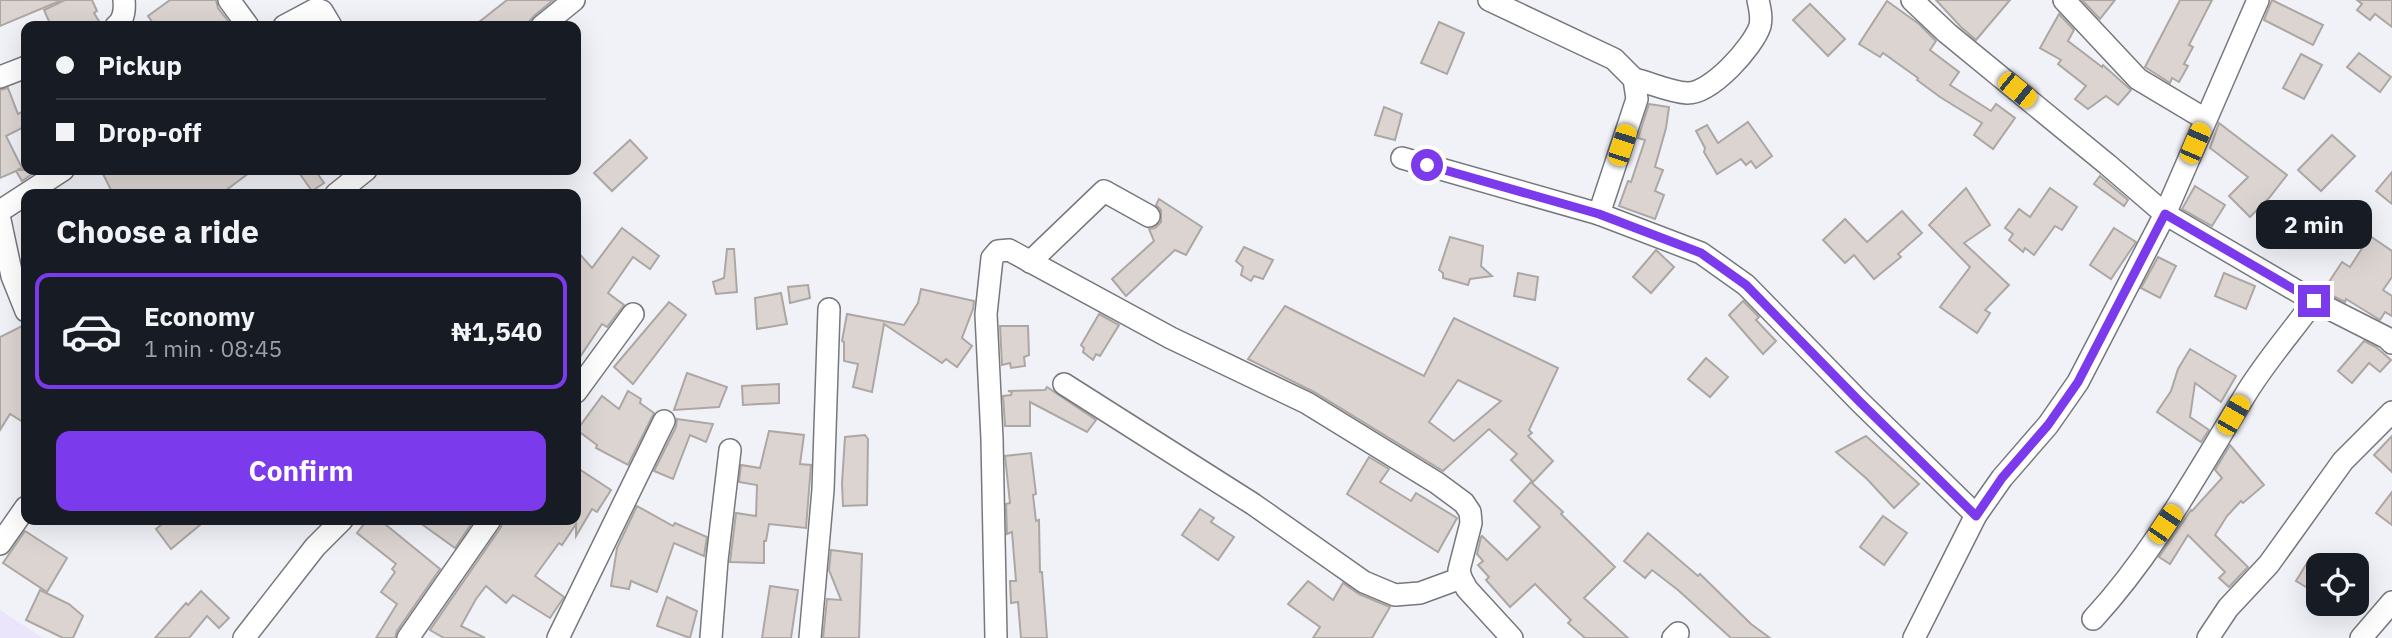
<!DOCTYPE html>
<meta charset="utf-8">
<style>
:root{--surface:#171b24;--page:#20242c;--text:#f1f3f6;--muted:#9ea1a6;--line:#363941;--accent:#7c3aed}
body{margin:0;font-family:"IBM Plex Sans",sans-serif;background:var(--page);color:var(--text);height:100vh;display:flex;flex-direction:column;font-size:26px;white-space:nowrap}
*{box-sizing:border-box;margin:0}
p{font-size:23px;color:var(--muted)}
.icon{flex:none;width:38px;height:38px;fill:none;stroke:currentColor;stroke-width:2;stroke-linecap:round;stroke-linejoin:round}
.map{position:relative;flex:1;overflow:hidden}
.sheet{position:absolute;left:21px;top:189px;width:560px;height:336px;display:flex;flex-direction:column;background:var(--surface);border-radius:14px;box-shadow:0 7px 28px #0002}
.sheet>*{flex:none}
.banner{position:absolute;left:21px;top:21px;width:560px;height:154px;border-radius:14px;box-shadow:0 7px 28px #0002;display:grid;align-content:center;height:154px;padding:0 35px;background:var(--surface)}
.buttons{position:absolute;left:2306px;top:553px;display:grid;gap:14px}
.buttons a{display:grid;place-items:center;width:63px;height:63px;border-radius:14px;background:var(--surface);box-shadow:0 7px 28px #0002;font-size:35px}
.end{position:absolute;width:32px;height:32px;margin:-16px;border:9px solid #7c3aed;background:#fff;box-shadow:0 0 0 4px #fff}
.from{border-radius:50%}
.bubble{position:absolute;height:49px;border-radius:14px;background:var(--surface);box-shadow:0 7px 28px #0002;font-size:23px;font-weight:700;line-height:49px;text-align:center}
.car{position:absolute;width:21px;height:42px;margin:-21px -10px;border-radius:9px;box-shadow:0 0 5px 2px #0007;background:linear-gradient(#f5c518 24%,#345 0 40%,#f5c518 0 76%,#345 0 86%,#f5c518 0)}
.banner b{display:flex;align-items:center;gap:24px;height:66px;font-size:26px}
.banner b+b{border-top:2px solid var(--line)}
.banner i{width:18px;height:18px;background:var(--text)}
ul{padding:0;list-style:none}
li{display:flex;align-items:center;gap:21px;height:116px;margin:0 14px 10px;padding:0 21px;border:4px solid transparent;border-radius:14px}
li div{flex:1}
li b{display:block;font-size:26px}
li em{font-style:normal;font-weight:700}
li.on{border-color:var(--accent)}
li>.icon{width:63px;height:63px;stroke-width:1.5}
h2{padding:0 35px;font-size:32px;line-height:84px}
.action{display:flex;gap:14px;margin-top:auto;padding:14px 35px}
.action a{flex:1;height:80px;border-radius:14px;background:var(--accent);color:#fff;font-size:28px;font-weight:700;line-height:80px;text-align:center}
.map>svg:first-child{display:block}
.education{fill:#eae5fa}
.building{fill:#dbd4d1;stroke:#ada7a4;stroke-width:2;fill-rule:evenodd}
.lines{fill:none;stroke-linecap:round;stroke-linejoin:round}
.minor-casing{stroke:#76787d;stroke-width:24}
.minor{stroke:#fff;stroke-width:21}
.route{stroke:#7c3aed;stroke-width:9}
</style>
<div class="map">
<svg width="2392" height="638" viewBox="0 0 2392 638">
<rect width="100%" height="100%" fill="#f0f2f8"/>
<polygon class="education" points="0,610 43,638 0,638"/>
<g class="building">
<polygon points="0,0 62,0 0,26"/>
<polygon points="65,0 92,0 97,11 94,13 102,26 51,26 44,10"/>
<polygon points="170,0 216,0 218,8 232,26 155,26 148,16"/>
<polygon points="507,0 553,0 534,16 525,26 474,26"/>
<polygon points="1936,0 2010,0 1976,40 1961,27"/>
<polygon points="2082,0 2115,0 2100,19"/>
<polygon points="2180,0 2212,0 2189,45 2193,47 2184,64 2188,66 2179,82 2172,78 2170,83 2145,67"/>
<polygon points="2272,0 2323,25 2313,45 2264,20"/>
<polygon points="2357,0 2392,0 2392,27 2375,14 2370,20 2357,10 2362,4"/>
<polygon points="1887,1 1919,24 1936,41 1930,50 1959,72 1950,85 1991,111 1996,104 2015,118 1993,149 1974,135 1982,123 1940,97 1917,80 1918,78 1883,53 1880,57 1859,44"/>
<polygon points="1810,4 1845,39 1828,56 1793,20"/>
<polygon points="2059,14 2074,30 2068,41 2102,67 2103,65 2131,90 2118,105 2106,96 2088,109 2075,99 2086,86 2058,64 2061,60 2040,48"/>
<polygon points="1439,22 1464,33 1447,74 1421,63"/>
<polygon points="2359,53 2391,77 2380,92 2347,67"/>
<polygon points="2301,54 2322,65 2304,99 2283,88"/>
<polygon points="8,88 18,114 26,110 26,126 6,136 22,168 17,170 30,170 32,174 22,181 16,171 0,178 0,90"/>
<polygon points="1649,104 1669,107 1666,128 1655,167 1663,170 1655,191 1664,195 1655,219 1619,206 1628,181 1631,182 1645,140 1638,138"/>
<polygon points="1384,107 1402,114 1395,140 1375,135"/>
<polygon points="1748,122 1772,156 1756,168 1751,161 1746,165 1741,159 1717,174 1704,152 1705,148 1696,131 1707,125 1718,143"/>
<polygon points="2219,123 2287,175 2269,198 2250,217 2229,196 2248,177 2210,148"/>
<polygon points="2332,135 2355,156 2321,191 2298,170"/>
<polygon points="630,140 647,158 612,191 594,173"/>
<polygon points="101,170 253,170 221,194 113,194"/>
<polygon points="297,170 315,170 324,183 312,191"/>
<polygon points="2392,172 2392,204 2376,191"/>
<polygon points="2100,176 2128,200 2124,206 2094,184"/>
<polygon points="2195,186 2225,205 2212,226 2182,209"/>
<polygon points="1966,188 1990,225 1964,243 2009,285 1985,310 1990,313 1977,333 1940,307 1970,267 1929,225"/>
<polygon points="2050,188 2077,207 2062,230 2055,226 2034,255 2025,248 2023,252 2009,240 2013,234 2005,228 2019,209 2030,217"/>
<polygon points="1159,199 1202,227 1186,255 1175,250 1126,296 1112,279 1154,241 1149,229 1155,228 1161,222 1161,210 1156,205"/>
<polygon points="1902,211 1922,233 1898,254 1901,257 1874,279 1854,255 1845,263 1823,240 1845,219 1867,242"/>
<polygon points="622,228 659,256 650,269 633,257 608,293 624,305 607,327 602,324 576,363 576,250 592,268"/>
<polygon points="2114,228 2136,242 2111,279 2090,265"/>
<polygon points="2370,236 2392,251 2392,277 2383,290 2392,296 2392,316 2385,312 2380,320 2346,299 2345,302 2323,291 2342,262 2350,267"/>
<polygon points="1450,237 1483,246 1481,266 1492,276 1470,279 1468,285 1443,278 1443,273 1439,270"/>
<polygon points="1244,247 1273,260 1263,279 1254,276 1251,281 1241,275 1243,267 1236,261"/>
<polygon points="727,249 734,249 737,292 716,294 713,282 724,278"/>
<polygon points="1656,250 1674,267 1651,293 1633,277"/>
<polygon points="2158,257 2176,266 2160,298 2141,288"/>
<polygon points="1518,273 1538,277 1535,300 1514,296"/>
<polygon points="2224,273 2255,286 2246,309 2215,296"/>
<polygon points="808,285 810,298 790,303 788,287"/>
<polygon points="921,289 974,301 973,309 962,338 972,346 957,367 946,359 942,363 884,324 872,392 853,387 858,364 844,361 844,342 842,341 847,314 904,325 918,303"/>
<polygon points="781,293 787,324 757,329 755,298"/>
<polygon points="1743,301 1759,317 1756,320 1776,341 1763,354 1729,315"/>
<polygon points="669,302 686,315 633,384 614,367"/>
<path d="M1285 306 1424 376 1454 318 1558 368 1529 430 1532 433 1528 436 1553 461 1533 482 1511 460 1517 454 1489 429 1443 471 1314 392 1248 359ZM1458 380 1501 401 1454 441 1429 422Z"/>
<polygon points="1099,314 1119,325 1100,356 1096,354 1093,360 1083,352 1084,348 1081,345"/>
<polygon points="26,324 26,424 10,414 0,430 0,337"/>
<polygon points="1000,326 1028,326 1029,355 1024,357 1025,366 1011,368 1010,363 1002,365"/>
<polygon points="2364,341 2376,347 2391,360 2380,372 2369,363 2352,383 2338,371"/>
<polygon points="2190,349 2236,376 2221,402 2195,383 2190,417 2209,430 2201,442 2157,412 2171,391 2178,369"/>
<polygon points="1706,358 1728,377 1710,397 1688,379"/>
<polygon points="687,373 727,387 719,407 674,410"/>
<polygon points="779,384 779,403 743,405 742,386"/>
<polygon points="1047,387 1096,420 1087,432 1030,402 1030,426 1005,426 1003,396 1011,395 1012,392 1008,391 1045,390"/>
<polygon points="628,391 641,399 640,403 654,413 628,465 596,448 597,445 577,430 602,396 619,409"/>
<polygon points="677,419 713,424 706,442 690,435 673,479 654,471 676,427"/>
<polygon points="769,431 804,435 800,464 811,465 806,528 769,524 766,541 764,541 764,563 730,562 736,513 756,516 757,485 739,482 741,465 760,468"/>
<polygon points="865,435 868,439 867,505 843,506 842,483 845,437"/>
<polygon points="1866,436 1919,484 1894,508 1867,479 1836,452"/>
<polygon points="2392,436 2392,472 2374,455"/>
<polygon points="2230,445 2264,485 2243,503 2241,501 2227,516 2215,535 2248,567 2229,587 2219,578 2225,572 2188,535 2170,564 2159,557 2191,510 2192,511 2222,478 2215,470"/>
<polygon points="1031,453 1036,494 1033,495 1036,521 1039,520 1040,572 1042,572 1047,638 1021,638 1018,602 1011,603 1010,581 1016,581 1012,532 1007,534 1006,504 1010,503 1005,456"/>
<polygon points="1369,457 1389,469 1380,482 1411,501 1416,493 1457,518 1438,552 1347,494"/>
<polygon points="576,467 611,490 597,512 592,509 576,536 576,524 562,545 559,543 535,576 564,597 550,618 513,595 506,603 486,586 476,599 461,626 485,638 444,638 430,630 501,527 503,520 576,520"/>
<polygon points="1531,482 1563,512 1561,514 1615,567 1584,598 1628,638 1585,638 1568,623 1571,620 1535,584 1510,607 1486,580 1489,577 1478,565 1483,561 1477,554 1481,537 1482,536 1507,560 1540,527 1514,501"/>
<polygon points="2392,492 2392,525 2376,513"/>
<polygon points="637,506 673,526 675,523 707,537 704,556 674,543 657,592 631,581 629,589 611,586 617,548"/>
<polygon points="1200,509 1214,518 1211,522 1234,537 1218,560 1182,535"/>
<polygon points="1883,516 1907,533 1884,565 1860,547"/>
<polygon points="167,520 206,520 171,549 156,529"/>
<polygon points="367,520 380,520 440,569 397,631 395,638 376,638 397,604 381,592 395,572 392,569 396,564 357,533"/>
<polygon points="416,520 474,520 455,548"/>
<polygon points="25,531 67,558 47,592 3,563"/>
<polygon points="1648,533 1698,576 1700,574 1751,624 1770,638 1731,638 1678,590 1652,570 1645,578 1624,561"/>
<polygon points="831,550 862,554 859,638 823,638 827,599 841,600 829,570"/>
<polygon points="2310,558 2319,563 2319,595 2296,581"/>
<polygon points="1308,581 1333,600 1343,583 1359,594 1390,607 1372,638 1313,638 1320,627 1288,604"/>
<polygon points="770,586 798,590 791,638 762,638"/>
<polygon points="40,590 69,604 83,616 73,638 63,638 26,620"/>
<polygon points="201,591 229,618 219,628 207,616 189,638 155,638 186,603 188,605"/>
<polygon points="667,597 697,611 690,638 657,626"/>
</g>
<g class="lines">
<g class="minor-casing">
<g id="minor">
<polyline points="229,0 248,26"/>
<polyline points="1489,0 1614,59 1634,79 1637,99 1599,214"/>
<polyline points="1912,0 1947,33 2108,165 2165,214 2314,301 2387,338 2392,343"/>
<polyline points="2064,0 2138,79 2205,119"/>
<path d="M116 26C124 20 125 10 124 0"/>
<polyline points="284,26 316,9 322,11 331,26"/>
<polyline points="542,26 574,0"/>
<polyline points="0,77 26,67"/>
<path d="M1634 79C1651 83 1670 92 1687 93 1711 94 1753 47 1760 26 1762 17 1760 9 1758 0"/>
<polyline points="1402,158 1599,214 1701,253 1746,285 1860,402 1976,515"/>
<polyline points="336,194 366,170"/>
<polyline points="0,211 63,170"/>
<polyline points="0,220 12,276 26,311"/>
<polyline points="1030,262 1104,191 1149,216"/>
<polyline points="1064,384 1253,504 1364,582 1395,595 1420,593 1461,578"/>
<polyline points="576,392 633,314"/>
<polyline points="0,544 26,507"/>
<path d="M2093 619C2154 553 2197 473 2244 397 2264 363 2291 333 2314 301"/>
<polyline points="244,638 315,547 342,520"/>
<polyline points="408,638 490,520"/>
<polyline points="558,638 664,421"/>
<polyline points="711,638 717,560 730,450"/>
<polyline points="810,638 823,490 829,309"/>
<polyline points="996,638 992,439 986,314 992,258 998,251 1009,250 1171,338 1307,403 1437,483 1464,503 1470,512 1471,523 1459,570 1461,578 1467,589 1512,638"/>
<polyline points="1673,638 1678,633"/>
<polyline points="1914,638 1976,515 2002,478 2048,425 2078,382 2165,214 2258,0"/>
<polyline points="2208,638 2228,608 2269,564 2343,461 2392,412"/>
<polyline points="2361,638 2392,602"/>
</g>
</g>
<use href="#minor" class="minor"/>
</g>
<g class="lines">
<polyline class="route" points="1427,165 1599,214 1701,253 1746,285 1860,402 1976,516 2002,478 2048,425 2078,382 2165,214 2314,301"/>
</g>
</svg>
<div class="buttons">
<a><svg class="icon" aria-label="locate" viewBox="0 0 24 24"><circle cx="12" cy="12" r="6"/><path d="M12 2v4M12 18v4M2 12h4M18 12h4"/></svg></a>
</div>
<i class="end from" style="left:1427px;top:165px"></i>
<i class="end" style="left:2314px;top:301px"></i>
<div class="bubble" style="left:2256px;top:200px;width:116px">2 min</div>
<i class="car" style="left:2017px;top:90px;rotate:129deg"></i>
<i class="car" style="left:2195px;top:143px;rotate:23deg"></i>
<i class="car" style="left:1622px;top:145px;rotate:18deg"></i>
<i class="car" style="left:2233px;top:415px;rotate:30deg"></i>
<i class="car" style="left:2165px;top:524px;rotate:34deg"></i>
<div class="banner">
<b><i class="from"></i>Pickup</b>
<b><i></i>Drop-off</b>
</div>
<section class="sheet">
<h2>Choose a ride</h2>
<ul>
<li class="on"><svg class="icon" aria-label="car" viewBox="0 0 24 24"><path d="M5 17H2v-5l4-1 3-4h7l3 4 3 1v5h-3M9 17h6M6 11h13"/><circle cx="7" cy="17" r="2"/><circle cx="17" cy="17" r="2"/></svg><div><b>Economy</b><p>1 min · 08:45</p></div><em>₦1,540</em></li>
</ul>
<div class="action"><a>Confirm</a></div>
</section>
</div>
